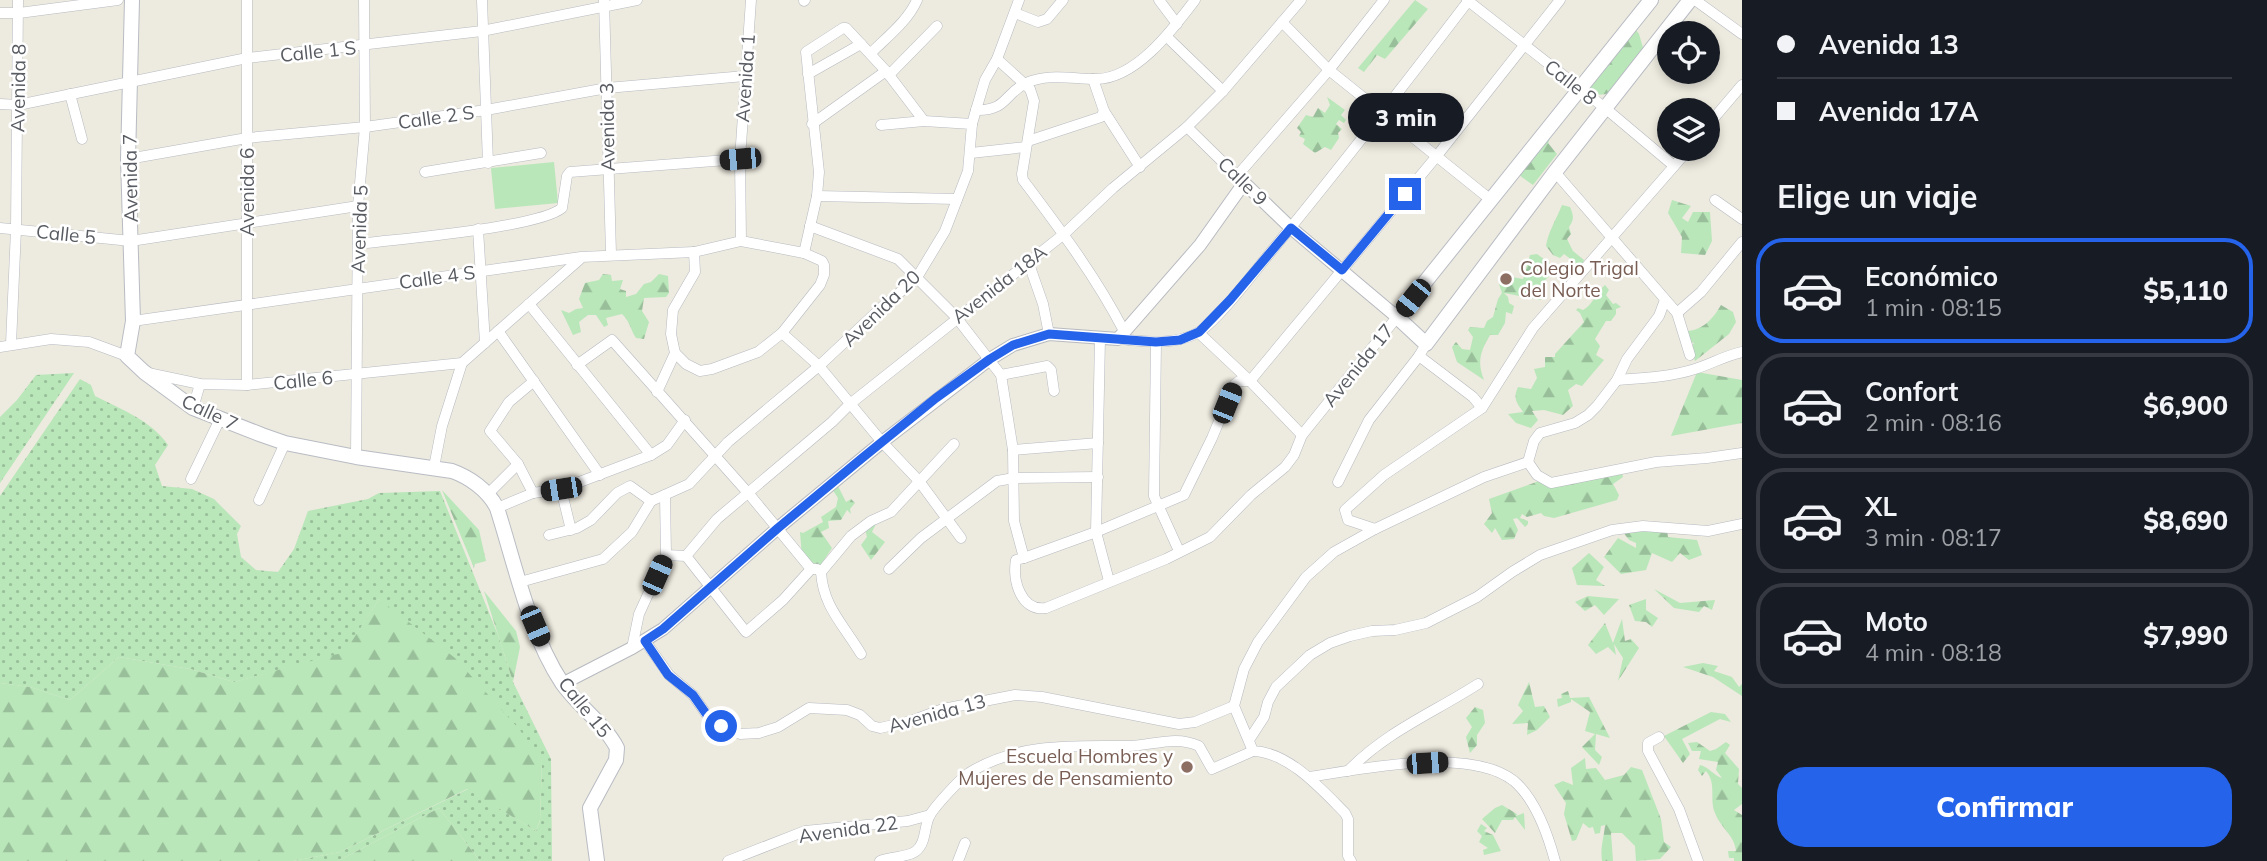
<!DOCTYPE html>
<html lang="es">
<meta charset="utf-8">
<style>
:root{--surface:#171b24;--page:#242831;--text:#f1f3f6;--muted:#9ea1a6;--line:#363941;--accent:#2563eb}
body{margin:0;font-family:Mulish,sans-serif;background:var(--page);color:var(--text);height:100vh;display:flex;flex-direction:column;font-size:26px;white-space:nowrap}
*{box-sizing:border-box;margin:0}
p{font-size:23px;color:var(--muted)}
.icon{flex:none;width:38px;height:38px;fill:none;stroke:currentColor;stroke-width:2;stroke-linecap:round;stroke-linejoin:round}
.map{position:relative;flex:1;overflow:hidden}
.drawer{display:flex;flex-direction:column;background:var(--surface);width:525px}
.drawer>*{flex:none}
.guide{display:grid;align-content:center;height:154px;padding:0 35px;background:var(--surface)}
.tools{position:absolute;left:1657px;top:21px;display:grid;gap:14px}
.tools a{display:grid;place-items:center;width:63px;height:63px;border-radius:50%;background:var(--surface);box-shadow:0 4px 10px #0003;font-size:35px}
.end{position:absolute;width:32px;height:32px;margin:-16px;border:9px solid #2563eb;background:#fff;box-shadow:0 0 0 4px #fff}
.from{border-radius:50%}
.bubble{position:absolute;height:49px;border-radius:24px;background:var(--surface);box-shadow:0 4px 10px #0003;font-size:23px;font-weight:800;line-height:49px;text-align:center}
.car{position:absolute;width:21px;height:42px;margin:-21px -10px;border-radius:9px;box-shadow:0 0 5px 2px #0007;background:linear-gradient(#222 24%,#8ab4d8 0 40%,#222 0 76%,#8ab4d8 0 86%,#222 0)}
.guide b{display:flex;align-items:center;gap:24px;height:66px;font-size:26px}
.guide b+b{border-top:2px solid var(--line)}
.guide i{width:18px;height:18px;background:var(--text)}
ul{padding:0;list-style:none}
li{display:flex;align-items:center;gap:21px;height:105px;margin:0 14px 10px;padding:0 21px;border:4px solid var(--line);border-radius:28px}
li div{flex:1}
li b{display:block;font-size:26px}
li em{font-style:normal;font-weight:800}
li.selected{border-color:var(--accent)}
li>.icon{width:63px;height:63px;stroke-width:1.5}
h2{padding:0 35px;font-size:32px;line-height:84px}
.button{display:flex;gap:14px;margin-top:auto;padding:14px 35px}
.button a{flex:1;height:80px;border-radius:28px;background:var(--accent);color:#fff;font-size:28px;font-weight:800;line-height:80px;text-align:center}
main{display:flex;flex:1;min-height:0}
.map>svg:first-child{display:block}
.grass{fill:url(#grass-dots)}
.forest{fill:url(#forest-firs)}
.garden{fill:#b9e7b9}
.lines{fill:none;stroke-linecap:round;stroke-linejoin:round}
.minor-casing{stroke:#b7bac0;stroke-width:11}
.tertiary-casing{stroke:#b7bac0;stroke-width:14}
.secondary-casing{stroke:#b8bcc3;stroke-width:16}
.minor{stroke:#fff;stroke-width:10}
.tertiary{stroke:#fff;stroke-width:12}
.secondary{stroke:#fff;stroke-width:14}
.route{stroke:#2563eb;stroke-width:9}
.education-dot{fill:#8d6e63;stroke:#fff;stroke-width:2.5}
.labels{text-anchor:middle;stroke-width:5;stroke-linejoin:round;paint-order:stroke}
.street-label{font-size:19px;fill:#585c62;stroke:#fff}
.education-label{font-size:19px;fill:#785e54;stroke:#fff;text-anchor:start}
</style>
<main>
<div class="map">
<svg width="1742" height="861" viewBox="0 0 1742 861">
<defs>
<pattern id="grass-dots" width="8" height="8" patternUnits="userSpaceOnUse" patternTransform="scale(1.75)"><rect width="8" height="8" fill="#b9e7b9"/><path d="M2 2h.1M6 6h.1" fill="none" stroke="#99be9a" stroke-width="1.8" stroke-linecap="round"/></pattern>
<pattern id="forest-firs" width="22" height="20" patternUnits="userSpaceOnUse" patternTransform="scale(1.75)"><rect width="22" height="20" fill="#b9e7b9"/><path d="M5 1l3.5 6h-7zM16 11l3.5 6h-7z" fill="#99be9a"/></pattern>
</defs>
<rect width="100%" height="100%" fill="#edeadf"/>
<g class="grass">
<polygon points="74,373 0,483 0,417 17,400 36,375"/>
<path d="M80 379 91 385 95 396C122 410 151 420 168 445L155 465 162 486 192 489 214 499 241 526 237 534 241 557 256 570 278 572 294 549 308 511 368 499 379 493 440 491 498 635 513 682 551 759 552 861H480L439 808 338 861H293L340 852 468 789 536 831 540 821 542 761 379 599 345 653 234 682 190 669 119 657 70 700 30 687 0 683V496Z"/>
</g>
<g class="forest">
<polygon points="1415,0 1428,9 1385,59 1377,55 1364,72 1358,68"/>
<polygon points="1634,27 1639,34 1644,51 1607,94 1595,95 1588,87"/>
<polygon points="1327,97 1345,110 1341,115 1346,120 1344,123 1339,120 1336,124 1342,129 1338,133 1339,138 1331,150 1325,147 1315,153 1303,144 1305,139 1299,136 1301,132 1297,128 1306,115 1313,117 1318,108 1325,113 1330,105"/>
<polygon points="1554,129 1548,143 1557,154 1533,185 1516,173"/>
<polygon points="1672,200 1691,206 1682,218 1688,222 1693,212 1710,212 1712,241 1705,255 1681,253 1682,237 1668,213"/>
<path d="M1562 205 1570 207C1574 216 1574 220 1569 227L1571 234 1567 239 1573 251 1584 260 1581 267 1564 254 1560 258 1553 255 1546 246C1548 232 1556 220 1562 205Z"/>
<path d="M1537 254 1555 267 1556 270 1543 282 1537 294 1541 300 1504 293 1508 297 1509 303 1514 306 1512 314 1506 312 1505 323 1498 335H1490C1480 352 1477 362 1484 380L1457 362 1452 347 1456 342 1462 349 1470 350 1473 337 1468 330 1470 327 1484 328 1487 321 1493 317 1498 299 1502 293 1499 284 1509 281 1512 277 1523 279 1530 255Z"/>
<path d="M603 274 611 275 612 281 623 280 620 289 626 291V297L636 294 644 284 651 282 659 274 668 276 669 293 666 297 644 298 642 311 649 322 644 339 636 338C630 329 630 321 622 314L606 318 608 325 604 327 596 315H588L579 322 581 332 573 335 561 310 569 313 576 309 583 308 579 299 585 283 599 280Z"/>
<path d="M1605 285 1609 290 1606 295 1613 304 1616 303 1621 307 1616 309V314L1611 321H1606L1595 339 1600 346 1596 355 1604 360 1582 386 1576 384 1568 390 1573 406 1563 415 1544 410 1532 411 1538 420 1531 428 1516 423 1508 414 1523 412C1516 402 1513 398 1518 387L1531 389 1537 378 1534 369 1545 367V357H1555V354L1584 322 1580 313 1576 310 1578 308 1583 310C1592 306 1596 292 1605 285Z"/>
<path d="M1721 305 1733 312 1736 322 1729 334 1695 361 1691 348 1694 343 1690 342 1687 331C1703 330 1713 319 1721 305Z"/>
<polygon points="1697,372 1742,380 1742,423 1671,436"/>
<polygon points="1621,470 1623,477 1613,484 1619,495 1617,500 1554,518 1544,516 1541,513 1527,517 1522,514 1520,518 1528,521 1528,524 1525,527 1517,518 1513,519 1518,530 1514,539 1502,540 1495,528 1492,533 1484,524 1492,513 1489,499 1539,481"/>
<polygon points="838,486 846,502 851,499 855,503 850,509 851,514 847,510 841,520 828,521 829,528 821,532 832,548 820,566 802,557 800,532 803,533 823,522 821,517 836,507 838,498 832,489"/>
<polygon points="442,490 479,530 486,561 475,564 474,568"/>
<polygon points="1666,523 1668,537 1697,540 1702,555 1689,560 1680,553 1672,562 1652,553 1646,570 1621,574 1604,557 1618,538 1636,548 1636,543 1629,540 1623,532 1633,526 1651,532"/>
<polygon points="876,524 872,532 885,542 871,560 861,545 867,537 865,529"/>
<polygon points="1589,553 1604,567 1596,580 1605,586 1577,585 1572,568"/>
<polygon points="1654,589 1680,603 1715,600 1712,610 1704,606 1699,612 1674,608"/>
<polygon points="484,591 516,631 520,647 513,682"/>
<polygon points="1588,596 1619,599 1604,615 1595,605 1585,611 1575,602"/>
<polygon points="379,599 455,658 519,729 542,761 540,820 536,831 467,789 340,852 293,861 0,861 0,683 30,687 70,700 119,657 190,669 234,682 345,652"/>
<polygon points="1646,599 1646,610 1658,618 1652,627 1646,622 1635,621 1629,605"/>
<polygon points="1622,619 1625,641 1631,639 1639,648 1618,681 1623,658 1614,644 1616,655 1608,647 1596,654 1588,645 1605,623 1613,643"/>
<polygon points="1703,663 1718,666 1714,671 1732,677 1739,687 1742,684 1742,696 1713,677 1683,667"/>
<polygon points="1529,682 1535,707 1544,706 1550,717 1537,730 1527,735 1528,723 1512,724 1523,711 1518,705"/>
<polygon points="1568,691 1570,698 1589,697 1610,738 1596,734 1595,750 1602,757 1599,765 1582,747 1595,734 1585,731 1590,712 1571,699 1571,702 1558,707 1557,699 1562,698 1561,694"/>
<polygon points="1475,707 1483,710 1485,723 1477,735 1477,745 1470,753 1466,737 1472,727 1466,718"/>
<polygon points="1711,712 1725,714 1731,722 1720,719 1682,739 1690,754 1683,763 1664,736"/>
<path d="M1697 742 1710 751 1716 749 1726 742 1730 745 1725 753 1739 769 1738 784 1742 788V804L1734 810 1742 815V861H1734V858H1729L1728 851H1736C1735 836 1720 827 1715 813 1709 799 1717 784 1706 771L1702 776 1698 770 1700 765C1709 767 1713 775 1722 778L1716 770 1718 762 1699 759 1701 751H1692L1688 743Z"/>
<path d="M1585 758 1586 769 1596 768 1605 780 1624 775 1631 767 1642 770 1661 819 1664 842 1671 847 1660 859 1636 861 1635 846 1622 833H1611L1613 861H1602C1600 847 1604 838 1605 825L1601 826 1600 833 1595 834 1593 827 1589 828 1583 823 1576 840 1572 841 1564 814 1566 803 1554 785 1563 781 1573 785 1571 768Z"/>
<polygon points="1502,805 1517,814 1516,816 1524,813 1525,830 1515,817 1513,820 1502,820 1495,833 1482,819 1495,808"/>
<polygon points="439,808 480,861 338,861"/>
<polygon points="1481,824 1487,828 1484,831 1493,835 1501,851 1484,855 1483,850 1488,848 1479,842 1482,836 1477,831"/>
</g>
<polygon class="garden" points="554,162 558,203 495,209 491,168"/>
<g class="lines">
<g class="minor-casing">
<g id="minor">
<polyline points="482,0 488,163"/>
<polyline points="604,0 611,254"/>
<polyline points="1159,0 1177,24"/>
<polyline points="1467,0 1605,108 1674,166"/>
<polyline points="1695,0 1742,34"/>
<polyline points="804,1 805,0"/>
<polyline points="0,13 19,13 118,0"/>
<polyline points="1015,13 1038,22 1047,19 1063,0"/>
<polyline points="1282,22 1329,70 1491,200"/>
<polyline points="1167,37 1223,91"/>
<path d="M871 53C887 37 908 21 917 0"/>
<path d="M997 59 1030 89 1034 101 1022 174 1023 180C1060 229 1096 277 1124 331"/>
<polyline points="808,74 861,44"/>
<polyline points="889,75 937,26"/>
<polyline points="70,94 82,139"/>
<polyline points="0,104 18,105 247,58 482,31 637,0"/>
<path d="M976 110C1007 111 1004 94 1026 83 1048 73 1073 79 1096 79 1136 79 1173 29 1195 0"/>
<polyline points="1104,111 1140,167"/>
<polyline points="812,124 886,71"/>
<polyline points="881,125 924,121 972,124"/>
<polyline points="1708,125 1742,85"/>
<polyline points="1187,127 1237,176 1329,70 1384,0"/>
<polyline points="1028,141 1101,117 1104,111 1093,79"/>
<polyline points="971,153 1026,147"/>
<polyline points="128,159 247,138 365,127 486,110 607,88 745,76"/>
<polyline points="425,172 541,153"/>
<polyline points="1555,172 1677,313 1690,355"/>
<polyline points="817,196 957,199"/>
<polyline points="1715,200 1742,219"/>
<path d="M810 226 898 259 956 317 1001 375 1013 450 1014 521 1024 558 1016 560C1012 580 1021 612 1046 608L1166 559 1210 537 1251 495 1285 467 1294 455 1302 435 1397 317"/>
<polyline points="0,228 131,241 358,206"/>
<polyline points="478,229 485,343"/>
<polyline points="741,241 740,159 751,0"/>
<path d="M358 244C396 239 538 228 562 208L567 176 570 172 740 159"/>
<polyline points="804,253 817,196 819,172 806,52 843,28 846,28 886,71 924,121"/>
<polyline points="1028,261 1043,304 1049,334"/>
<polyline points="529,304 651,455"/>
<polyline points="1677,313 1701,292 1742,242"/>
<polyline points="133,321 581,257 694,252 741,241 804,253 822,261 824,265 824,275 820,285 782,333 758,352 712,369 700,371 686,364 675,353"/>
<polyline points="498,331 600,475"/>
<polyline points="782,333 819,366 882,442 919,481 961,538"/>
<polyline points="1199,333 1250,381 1302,435"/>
<polyline points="1100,339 1096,532 1109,581"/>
<path d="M1118 339C1144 341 1173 346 1197 333 1214 325 1251 276 1265 259 1335 174 1402 88 1469 0"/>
<polyline points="1156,342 1154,496 1179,551"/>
<polyline points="11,344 16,229 18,0"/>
<polyline points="0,347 51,339 89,342 127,356"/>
<polyline points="1419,356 1473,397 1482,408"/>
<path d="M577 365 612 340 749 494 811 569H817L821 572C823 607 844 625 861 654"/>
<polyline points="148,373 200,384 247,385 462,363"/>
<polyline points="1001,375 1047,366 1051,370 1054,391"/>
<path d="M1617 380C1644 378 1670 377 1695 369 1711 364 1724 356 1742 352"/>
<polyline points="1250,381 1436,157 1560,0"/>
<polyline points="247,385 247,0"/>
<polyline points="657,392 675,353 671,334 673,310 695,272 694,252"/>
<polyline points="193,408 200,384"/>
<polyline points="1013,450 1098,443"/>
<polyline points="356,457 358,206 365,127 364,0"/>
<polyline points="1528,462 1537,475 1551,483 1656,462 1707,458 1742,453"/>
<polyline points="1528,462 1534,441 1540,433 1575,423 1588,415 1597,406 1617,380 1627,359 1659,316 1665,300"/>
<polyline points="434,467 442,426 462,363 580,259"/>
<polyline points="191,479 220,419"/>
<polyline points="1338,482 1369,420 1419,356 1426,344"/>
<polyline points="561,489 571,530"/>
<polyline points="533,493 518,464 490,431 509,402 534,381"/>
<polyline points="488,494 518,464"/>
<polyline points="259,500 285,443"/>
<polyline points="651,501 689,484 728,442 819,366 882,307 916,279 945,231 968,171 972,124 976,110 985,80 997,59 1019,0"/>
<polyline points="497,508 533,493 561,489 651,455 667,445 685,420"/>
<polyline points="1375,529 1348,520 1345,510 1384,475 1482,408 1533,328 1689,149"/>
<polyline points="549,535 577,528 591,520 617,493 630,486 651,501"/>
<polyline points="666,555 686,556 746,632 783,600 811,569"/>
<polyline points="686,556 717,519 832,422 850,404 1064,234 1113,188 1187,127 1223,91 1301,0"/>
<polyline points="1024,558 1096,532 1184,495 1212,438 1234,385 1239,381 1250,381"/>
<polyline points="889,569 921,538 997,481 1014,478 1098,477"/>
<polyline points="821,572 851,536 871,521 891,512 954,444"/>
<polyline points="520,582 603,559 632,532 651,501"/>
<polyline points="645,641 669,675 693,695 707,715 721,726 740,734 759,733 778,727 809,708 847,710 860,715 872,726 880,728 911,721 943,709 1015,695 1042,697 1179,724 1195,722 1234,706"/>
<polyline points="632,648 639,614 666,555 665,495"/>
<polyline points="1659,737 1648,743 1648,751 1679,809 1698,861"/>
<polyline points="1249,740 1264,717 1268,702 1276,687 1310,655 1330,643 1350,636 1372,631 1395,630 1426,623 1477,597 1512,572 1540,555 1612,530 1643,526 1708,531 1742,524"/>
<path d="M1348 771C1387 731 1433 713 1478 684"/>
<path d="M1309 777C1362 769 1470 746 1514 781 1535 799 1548 835 1555 861"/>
<polyline points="728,861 805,831 908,821 930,815"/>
<path d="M880 861C891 856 907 858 916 851 926 843 924 828 929 817 933 808 960 779 969 773 1018 742 1075 746 1130 746 1154 745 1176 735 1199 746L1212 769 1253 751"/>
<polyline points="958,861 965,843"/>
<path d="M1351 861 1348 856V819L1345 813C1322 790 1289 752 1253 751L1234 706 1244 669 1258 642 1306 577 1334 552 1375 529 1484 477 1528 462"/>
</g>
</g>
<g class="tertiary-casing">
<g id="tertiary">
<polyline points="1237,176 1291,228 1397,317"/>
<polyline points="562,684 632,648 663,629 778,528 882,442 990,359 1013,345 1049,334 1118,339 1200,245 1244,183"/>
</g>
</g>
<g class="secondary-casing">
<g id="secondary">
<path d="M132 0 128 159 133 321 127 356 144 372 193 408 262 435 285 443 356 457 452 471C469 477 488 490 497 508 515 564 529 633 562 683 578 706 604 723 617 748L616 760 590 808 597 861"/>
<polyline points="1651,0 1397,317 1426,344 1555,172 1690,0"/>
</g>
</g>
<use href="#minor" class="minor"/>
<use href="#tertiary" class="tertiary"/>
<use href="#secondary" class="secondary"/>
</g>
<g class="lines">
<polyline class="route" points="721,726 707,715 693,695 668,675 645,641 663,629 778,528 861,459 936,398 990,359 1013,345 1049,334 1156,342 1180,340 1199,332 1230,300 1291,228 1342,270 1405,194"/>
</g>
<g class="education-dot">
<circle cx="1506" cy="279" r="7"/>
<circle cx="1187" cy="767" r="7"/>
</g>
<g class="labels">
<g class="street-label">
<text transform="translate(318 51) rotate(-6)" y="7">Calle 1 S</text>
<text transform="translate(745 78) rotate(-86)" y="7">Avenida 1</text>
<text transform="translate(1571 82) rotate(38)" y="7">Calle 8</text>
<text transform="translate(18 88) rotate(-89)" y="7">Avenida 8</text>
<text transform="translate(436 117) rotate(-8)" y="7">Calle 2 S</text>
<text transform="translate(607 127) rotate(-91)" y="7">Avenida 3</text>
<text transform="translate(130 178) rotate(-91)" y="7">Avenida 7</text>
<text transform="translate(1243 181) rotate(44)" y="7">Calle 9</text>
<text transform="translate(247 192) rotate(-90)" y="7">Avenida 6</text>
<text transform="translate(359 229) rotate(-88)" y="7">Avenida 5</text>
<text transform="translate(66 234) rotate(6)" y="7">Calle 5</text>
<text transform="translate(437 277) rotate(-8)" y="7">Calle 4 S</text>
<text transform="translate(999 284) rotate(-38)" y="7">Avenida 18A</text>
<text transform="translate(881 308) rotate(-44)" y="7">Avenida 20</text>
<text transform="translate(1358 365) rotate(-51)" y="7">Avenida 17</text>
<text transform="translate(303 380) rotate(-6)" y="7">Calle 6</text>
<text transform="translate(210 412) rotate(25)" y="7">Calle 7</text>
<text transform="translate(585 707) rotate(51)" y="7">Calle 15</text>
<text transform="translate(937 713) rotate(-15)" y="7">Avenida 13</text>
<text transform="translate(848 829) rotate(-8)" y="7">Avenida 22</text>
</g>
<g class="education-label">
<text x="1520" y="275">Colegio Trigal<tspan x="1520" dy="22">del Norte</tspan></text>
<text x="1173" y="763" text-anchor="end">Escuela Hombres y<tspan x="1173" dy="22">Mujeres de Pensamiento</tspan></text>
</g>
</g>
</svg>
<div class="tools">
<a><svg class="icon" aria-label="locate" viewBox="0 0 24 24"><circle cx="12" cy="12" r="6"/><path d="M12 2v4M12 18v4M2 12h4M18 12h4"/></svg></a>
<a><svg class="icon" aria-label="layers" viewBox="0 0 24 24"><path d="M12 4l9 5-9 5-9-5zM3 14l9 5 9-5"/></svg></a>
</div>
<i class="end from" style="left:721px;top:726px"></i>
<i class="end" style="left:1405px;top:194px"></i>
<div class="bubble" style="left:1348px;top:93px;width:116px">3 min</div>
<i class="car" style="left:740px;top:159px;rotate:265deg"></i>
<i class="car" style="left:1413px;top:298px;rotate:219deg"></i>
<i class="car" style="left:1227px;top:403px;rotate:22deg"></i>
<i class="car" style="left:561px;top:489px;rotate:261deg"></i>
<i class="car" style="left:657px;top:575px;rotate:24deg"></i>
<i class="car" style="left:535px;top:626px;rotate:157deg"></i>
<i class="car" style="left:1427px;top:763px;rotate:86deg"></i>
</div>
<section class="drawer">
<div class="guide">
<b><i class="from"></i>Avenida 13</b>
<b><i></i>Avenida 17A</b>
</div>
<h2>Elige un viaje</h2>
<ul>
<li class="selected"><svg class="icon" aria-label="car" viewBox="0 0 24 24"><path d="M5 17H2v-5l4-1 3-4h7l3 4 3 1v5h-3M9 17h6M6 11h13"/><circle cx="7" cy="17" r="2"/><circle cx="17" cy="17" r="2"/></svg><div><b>Económico</b><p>1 min · 08:15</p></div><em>$5,110</em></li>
<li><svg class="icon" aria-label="car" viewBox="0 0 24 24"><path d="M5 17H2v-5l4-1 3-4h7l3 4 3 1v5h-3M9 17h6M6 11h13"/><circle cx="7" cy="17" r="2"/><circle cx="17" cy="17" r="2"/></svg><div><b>Confort</b><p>2 min · 08:16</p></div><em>$6,900</em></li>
<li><svg class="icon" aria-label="car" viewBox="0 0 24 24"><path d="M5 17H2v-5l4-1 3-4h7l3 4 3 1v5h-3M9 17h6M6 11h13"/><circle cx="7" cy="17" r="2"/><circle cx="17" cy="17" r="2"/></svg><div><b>XL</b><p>3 min · 08:17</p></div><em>$8,690</em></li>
<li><svg class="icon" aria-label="car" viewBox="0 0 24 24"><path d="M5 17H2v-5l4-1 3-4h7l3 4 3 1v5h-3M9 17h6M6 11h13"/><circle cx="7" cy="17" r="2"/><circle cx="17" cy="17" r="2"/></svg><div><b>Moto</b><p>4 min · 08:18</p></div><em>$7,990</em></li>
</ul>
<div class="button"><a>Confirmar</a></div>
</section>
</main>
